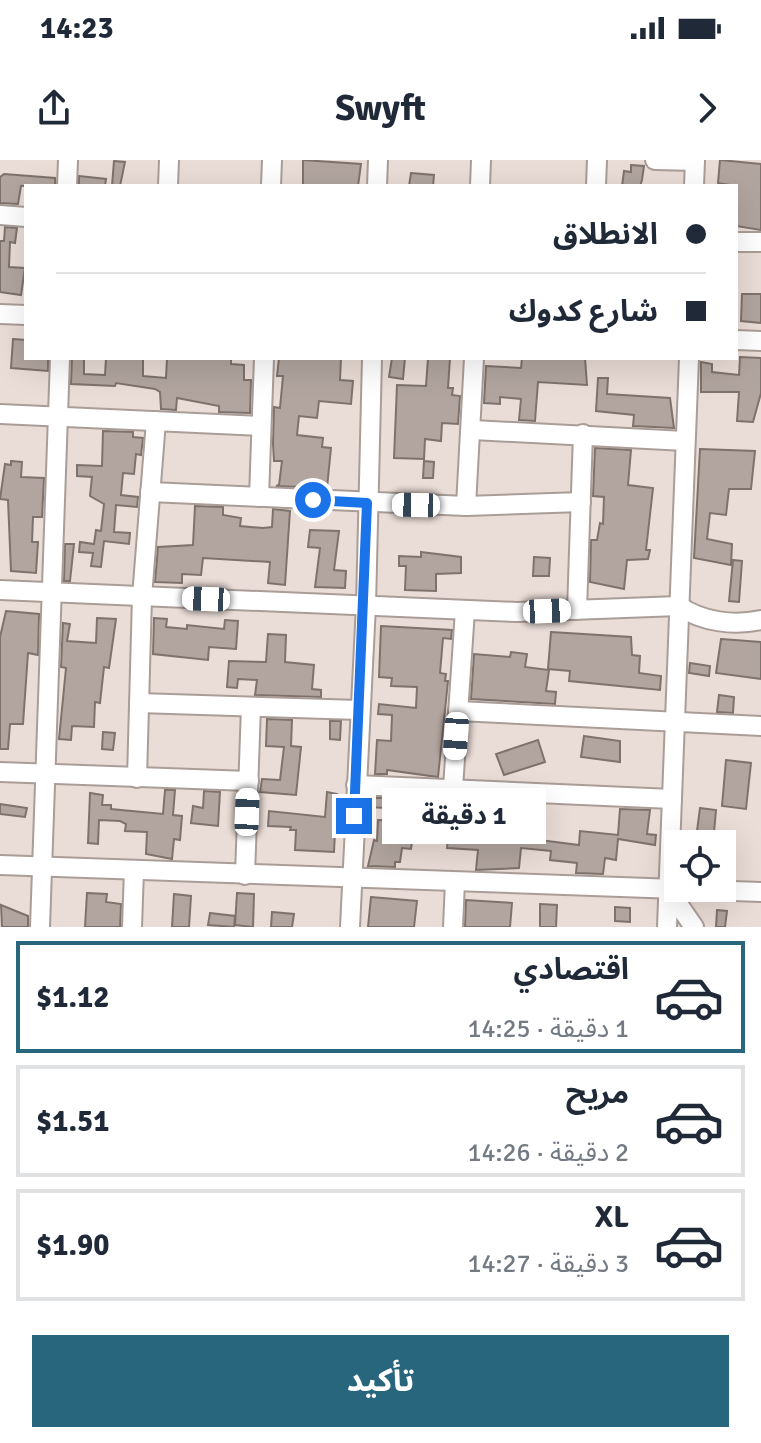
<!DOCTYPE html>
<html lang="ar">
<meta charset="utf-8">
<style>
:root{--surface:#fff;--page:#f2f2f3;--text:#1f2937;--muted:#747a83;--line:#e0e1e3;--accent:#27667c}
body{margin:0;font-family:Signika,"Noto Sans Arabic",sans-serif;background:var(--page);color:var(--text);direction:rtl;height:100vh;display:flex;flex-direction:column;font-size:30px;white-space:nowrap}
*{box-sizing:border-box;margin:0}
p{font-size:26px;color:var(--muted)}
.icon{flex:none;width:44px;height:44px;fill:none;stroke:currentColor;stroke-width:2;stroke-linecap:round;stroke-linejoin:round}
.map{position:relative;height:767px;overflow:hidden;direction:ltr}
.details{display:flex;flex-direction:column;background:var(--surface);flex:1}
.details>*{flex:none}
.guide{position:absolute;left:24px;top:24px;width:714px;height:176px;border-radius:0px;box-shadow:0 8px 32px #0002;direction:rtl;display:grid;align-content:center;height:176px;padding:0 32px;background:var(--surface)}
.fabs{position:absolute;left:664px;top:670px;display:grid;gap:16px}
.fabs a{display:grid;place-items:center;width:72px;height:72px;border-radius:0px;background:var(--surface);box-shadow:0 8px 32px #0002;font-size:40px}
.end{position:absolute;width:36px;height:36px;margin:-18px;border:10px solid #1a73e8;background:#fff;box-shadow:0 0 0 4px #fff}
.from{border-radius:50%}
.bubble{position:absolute;height:56px;border-radius:0px;background:var(--surface);box-shadow:0 8px 32px #0002;font-size:26px;font-weight:700;line-height:56px;text-align:center;direction:rtl}
.car{position:absolute;width:24px;height:48px;margin:-24px -12px;border-radius:10px;box-shadow:0 0 6px 2px #0007;background:linear-gradient(#fff 24%,#345 0 40%,#fff 0 76%,#345 0 86%,#fff 0)}
.guide b{display:flex;align-items:center;gap:28px;height:76px;font-size:30px}
.guide b+b{border-top:2px solid var(--line)}
.guide i{width:20px;height:20px;background:var(--text)}
ul{padding:14px 0 0;list-style:none}
li{display:flex;align-items:center;gap:24px;height:112px;margin:0 16px 12px;padding:0 16px;border:4px solid var(--line);border-radius:0px}
li div{flex:1}
li b{display:block;font-size:30px}
li em{font-style:normal;font-weight:700}
li.current{border-color:var(--accent)}
li>.icon{width:72px;height:72px;stroke-width:1.5}
.action{display:flex;gap:16px;margin-top:auto;padding:16px 32px}
.action a{flex:1;height:92px;border-radius:0px;background:var(--accent);color:#fff;font-size:32px;font-weight:700;line-height:92px;text-align:center}
.status{display:flex;justify-content:space-between;align-items:center;height:56px;padding:0 40px;background:var(--surface);direction:ltr}
.status svg{height:22px;fill:currentColor}
header{display:flex;justify-content:space-between;align-items:center;height:104px;padding:0 32px;background:var(--surface);font-size:36px;font-weight:700}
.map>svg:first-child{display:block}
.building{fill:#b2a59f;stroke:#7e726c;stroke-width:2}
.lines{fill:none;stroke-linecap:round;stroke-linejoin:round}
.minor-casing{stroke:#aa9d98;stroke-width:22}
.minor{stroke:#fff;stroke-width:18}
.route{stroke:#1a73e8;stroke-width:10}
</style>
<div class="status"><b>14:23</b><svg viewBox="0 0 49 12"><path d="M0 12V9h3v3zM5 12V6h3v6zM10 12V3h3v9zM15 12V0h3v12zM26 1h20v11H26zM47 4h2v5h-2z"/></svg></div>
<header><svg class="icon" aria-label="forward" viewBox="0 0 24 24"><path d="M9 5l7 7-7 7"/></svg>Swyft<svg class="icon" aria-label="share" viewBox="0 0 24 24"><path d="M12 15V3M7 8l5-5 5 5M5 13v7h14v-7"/></svg></header>
<div class="map">
<svg width="761" height="767" viewBox="0 0 761 767">
<rect width="100%" height="100%" fill="#eadcd6"/>
<g class="building">
<polygon points="303,0 361,4 358,26 303,26"/>
<polygon points="720,0 761,4 761,70 736,66 736,26 718,23"/>
<polygon points="114,1 125,2 120,26 112,26"/>
<polygon points="631,5 644,6 642,20 640,26 622,26 624,11 631,12"/>
<polygon points="411,13 434,15 433,26 409,26"/>
<polygon points="4,14 55,18 55,26 21,26 18,44 0,43 0,17"/>
<polygon points="79,16 106,19 105,26 79,26"/>
<polygon points="5,67 17,68 15,83 10,82 9,107 25,108 21,135 0,132 0,81 4,81"/>
<polygon points="742,134 761,134 761,163 741,161"/>
<polygon points="13,179 26,180 26,198 48,198 48,211 11,208"/>
<polygon points="740,197 761,198 761,233 753,262 737,261 739,232 701,232 701,202 712,204 712,212 739,215"/>
<polygon points="72,198 84,198 84,214 105,215 106,198 143,198 143,216 166,218 167,198 231,198 231,204 244,205 244,220 251,220 250,253 219,252 219,246 177,238 176,250 161,249 160,232 155,229 116,223 115,226 71,224"/>
<polygon points="279,198 341,198 340,220 353,221 351,244 319,241 317,258 299,256 297,275 323,278 322,287 331,288 327,328 276,326 279,325 282,301 274,301 273,284 274,247 280,248 283,216 277,216"/>
<polygon points="392,198 405,198 403,219 389,217"/>
<polygon points="428,198 450,198 448,228 453,228 452,235 460,236 458,264 442,263 441,281 425,279 424,299 394,298 397,225 426,226"/>
<polygon points="522,198 585,198 587,225 538,222 535,261 519,260 521,239 500,237 500,244 484,243 486,206 521,208"/>
<polygon points="598,218 608,218 607,234 670,238 674,268 633,266 634,255 596,251"/>
<polygon points="103,271 133,272 133,277 143,278 141,295 136,294 134,314 123,313 121,335 138,337 137,347 116,345 114,372 130,373 129,384 104,381 101,407 91,406 93,393 79,392 80,382 94,384 96,370 101,371 104,344 90,336 92,317 77,316 77,305 102,306"/>
<polygon points="595,288 631,290 628,325 653,328 646,390 650,390 648,399 627,400 624,429 590,422 591,380 597,380 600,363 603,364 604,337 593,336"/>
<polygon points="700,289 755,291 751,329 729,329 726,355 710,353 707,379 732,384 731,405 694,398"/>
<polygon points="11,301 22,302 21,317 44,318 42,357 33,357 32,382 38,382 36,413 11,411 8,340 0,339 5,304 11,305"/>
<polygon points="424,301 434,302 433,318 423,318"/>
<polygon points="195,346 223,347 223,355 241,358 240,366 263,368 272,367 273,349 290,351 285,425 268,423 270,402 203,398 201,415 182,414 182,423 155,422 158,387 193,385"/>
<polygon points="310,370 339,371 334,410 346,411 345,428 315,427 320,388 308,387"/>
<polygon points="65,384 74,384 70,421 64,421"/>
<polygon points="421,392 461,397 461,413 436,414 436,431 405,430 406,406 399,406 399,396 421,397"/>
<polygon points="534,397 550,398 549,416 533,416"/>
<polygon points="733,400 742,401 739,442 729,441"/>
<polygon points="6,451 39,454 38,495 28,493 23,564 10,564 8,589 0,589 0,477"/>
<polygon points="97,458 116,459 109,508 104,507 100,543 95,542 94,567 72,566 71,580 59,579 66,508 61,507 63,463 70,464 67,481 96,483"/>
<polygon points="154,458 167,459 166,467 187,469 187,465 224,469 225,460 238,461 236,489 209,487 208,500 153,494"/>
<polygon points="381,466 452,470 451,479 443,478 440,513 446,514 445,521 448,521 438,617 387,610 387,614 375,614 377,580 391,581 392,555 378,554 379,544 416,548 417,527 391,526 392,518 379,517"/>
<polygon points="551,472 631,477 632,495 640,496 639,513 661,516 660,530 569,521 570,511 548,509"/>
<polygon points="268,474 286,475 285,502 314,505 312,529 321,530 321,537 255,535 257,520 238,519 237,528 227,527 229,501 266,502"/>
<polygon points="721,479 761,482 761,519 716,513"/>
<polygon points="511,492 527,494 525,507 549,510 546,531 556,532 555,544 471,539 474,494 510,497"/>
<polygon points="690,503 710,506 709,516 689,513"/>
<polygon points="719,535 734,537 733,553 717,552"/>
<polygon points="267,559 292,560 291,586 301,587 296,635 260,632 262,619 280,620 284,587 266,586"/>
<polygon points="330,561 341,561 340,580 330,579"/>
<polygon points="103,572 115,573 113,590 102,589"/>
<polygon points="584,576 620,581 620,602 581,597"/>
<polygon points="538,580 545,602 504,615 496,594"/>
<polygon points="726,600 751,603 746,649 722,646"/>
<polygon points="165,630 175,630 173,655 182,656 180,680 174,679 172,699 146,694 147,672 125,671 126,664 120,661 99,660 98,684 88,683 90,633 103,635 102,645 111,645 111,649 163,654"/>
<polygon points="204,631 220,632 218,666 191,663 193,646 203,648"/>
<polygon points="327,632 337,634 334,692 295,690 296,670 290,670 291,667 268,666 269,651 325,657"/>
<polygon points="370,638 384,638 384,648 370,647"/>
<polygon points="413,640 427,640 425,660 435,662 434,671 413,675 411,689 402,688 400,702 395,702 395,707 368,706 374,680 377,681 378,660 411,661"/>
<polygon points="487,643 497,643 495,663 485,662"/>
<polygon points="0,644 27,648 25,657 0,654"/>
<polygon points="517,644 535,645 532,679 579,685 580,671 618,675 620,649 650,650 647,674 656,675 655,685 618,679 616,700 605,698 603,714 576,713 577,703 550,700 551,691 521,688 519,708 476,710 478,690 447,688 448,679 484,681 486,663 515,666"/>
<polygon points="700,648 716,650 713,683 702,682 703,671 697,671"/>
<polygon points="87,733 107,734 106,742 121,744 120,767 85,767"/>
<polygon points="237,733 254,734 253,767 235,765"/>
<polygon points="174,734 191,736 189,767 172,767"/>
<polygon points="371,737 417,741 414,767 368,767"/>
<polygon points="466,740 512,743 510,767 465,767"/>
<polygon points="540,744 557,745 556,767 540,767"/>
<polygon points="1,745 28,756 28,767 2,767"/>
<polygon points="615,747 630,748 630,762 615,761"/>
<polygon points="717,750 727,751 725,767 716,767"/>
<polygon points="272,752 294,754 292,767 271,767"/>
<polygon points="210,753 235,756 234,767 208,765"/>
</g>
<g class="lines">
<g class="minor-casing">
<g id="minor">
<polyline points="655,0 695,1"/>
<polyline points="67,26 68,0"/>
<polyline points="168,26 169,0"/>
<polyline points="271,26 272,0"/>
<polyline points="377,26 378,0"/>
<polyline points="480,26 481,0"/>
<polyline points="596,26 597,0"/>
<polyline points="694,26 695,0"/>
<polyline points="0,55 26,57"/>
<polyline points="736,82 761,82"/>
<polyline points="0,154 26,155"/>
<polyline points="736,180 761,181"/>
<polyline points="0,254 261,266"/>
<polyline points="473,270 685,281"/>
<polyline points="150,332 466,346 581,342"/>
<polyline points="259,337 264,198"/>
<polyline points="466,346 474,198"/>
<path d="M0 430 517 452 679 446C702 462 734 466 761 460"/>
<polyline points="577,450 583,274"/>
<polyline points="139,543 359,550"/>
<polyline points="458,551 761,566"/>
<polyline points="0,612 249,621"/>
<polyline points="137,618 142,437 156,261"/>
<polyline points="356,625 672,639"/>
<polyline points="453,628 465,450"/>
<polyline points="0,705 761,732"/>
<polyline points="245,715 251,547"/>
<polyline points="669,731 694,767"/>
<polyline points="40,767 60,198"/>
<polyline points="132,767 134,710"/>
<polyline points="350,767 366,445 372,198"/>
<polyline points="453,767 455,722"/>
<polyline points="667,767 689,198"/>
</g>
</g>
<use href="#minor" class="minor"/>
</g>
<g class="lines">
<polyline class="route" points="313,340 367,343 354,656"/>
</g>
</svg>
<div class="fabs">
<a><svg class="icon" aria-label="locate" viewBox="0 0 24 24"><circle cx="12" cy="12" r="6"/><path d="M12 2v4M12 18v4M2 12h4M18 12h4"/></svg></a>
</div>
<i class="end from" style="left:313px;top:340px"></i>
<i class="end" style="left:354px;top:656px"></i>
<div class="bubble" style="left:382px;top:628px;width:164px">1 دقيقة</div>
<i class="car" style="left:416px;top:345px;rotate:271deg"></i>
<i class="car" style="left:206px;top:439px;rotate:272deg"></i>
<i class="car" style="left:547px;top:451px;rotate:88deg"></i>
<i class="car" style="left:456px;top:576px;rotate:184deg"></i>
<i class="car" style="left:247px;top:652px;rotate:2deg"></i>
<div class="guide">
<b><i class="from"></i>الانطلاق</b>
<b><i></i>شارع كدوك</b>
</div>
</div>
<section class="details">
<ul>
<li class="current"><svg class="icon" aria-label="car" viewBox="0 0 24 24"><path d="M5 17H2v-5l4-1 3-4h7l3 4 3 1v5h-3M9 17h6M6 11h13"/><circle cx="7" cy="17" r="2"/><circle cx="17" cy="17" r="2"/></svg><div><b>اقتصادي</b><p>1 دقيقة · 14:25</p></div><em>$1.12</em></li>
<li><svg class="icon" aria-label="car" viewBox="0 0 24 24"><path d="M5 17H2v-5l4-1 3-4h7l3 4 3 1v5h-3M9 17h6M6 11h13"/><circle cx="7" cy="17" r="2"/><circle cx="17" cy="17" r="2"/></svg><div><b>مريح</b><p>2 دقيقة · 14:26</p></div><em>$1.51</em></li>
<li><svg class="icon" aria-label="car" viewBox="0 0 24 24"><path d="M5 17H2v-5l4-1 3-4h7l3 4 3 1v5h-3M9 17h6M6 11h13"/><circle cx="7" cy="17" r="2"/><circle cx="17" cy="17" r="2"/></svg><div><b>XL</b><p>3 دقيقة · 14:27</p></div><em>$1.90</em></li>
</ul>
<div class="action"><a>تأكيد</a></div>
</section>
